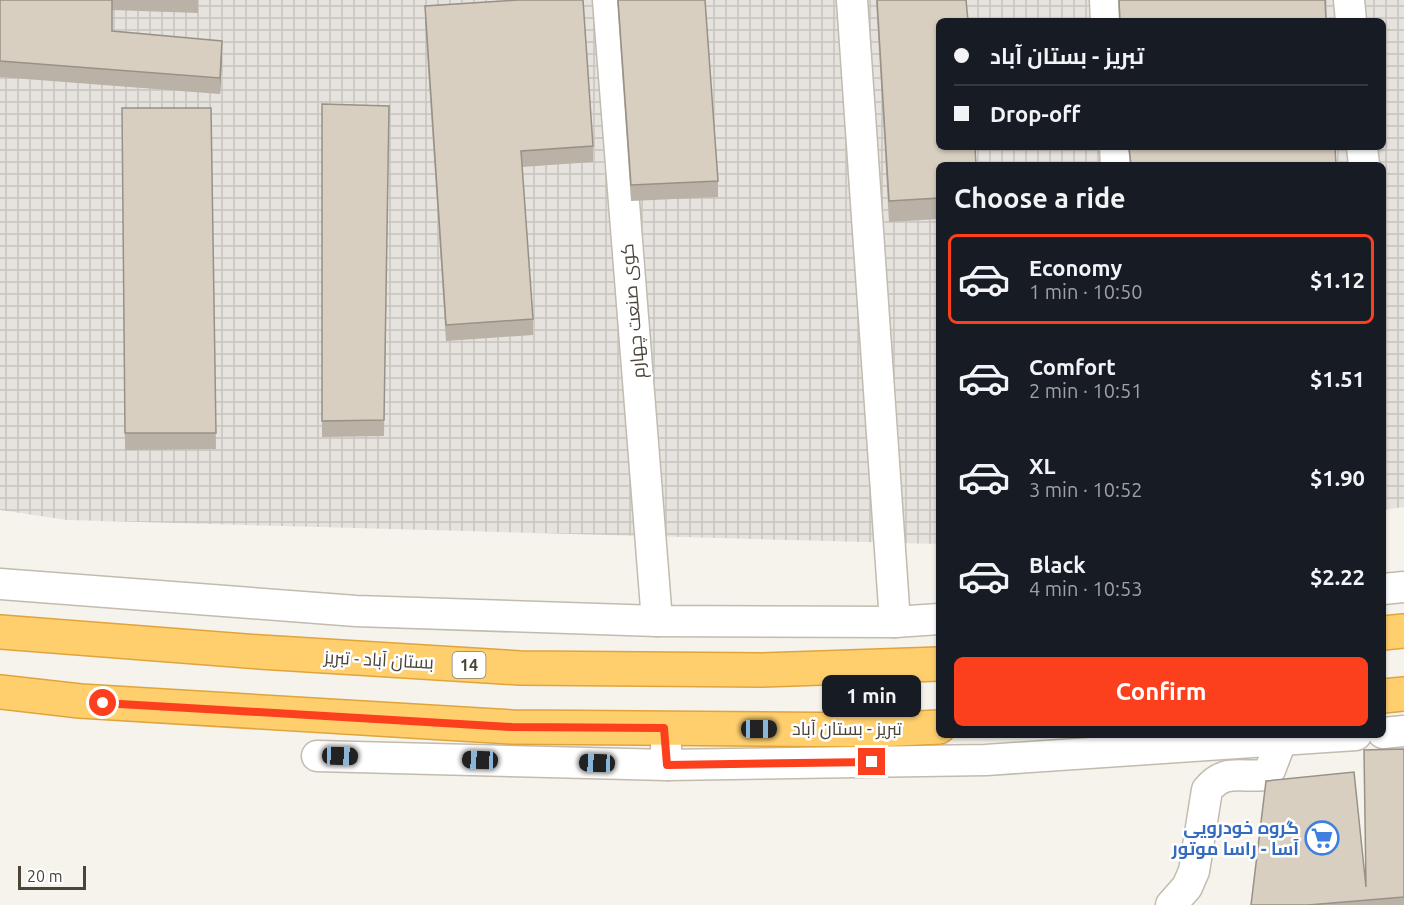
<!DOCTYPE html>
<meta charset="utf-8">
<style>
:root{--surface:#171b24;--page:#20242c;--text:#f1f3f6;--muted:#9ea1a6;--line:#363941;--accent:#fc3f1d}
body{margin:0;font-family:Ubuntu,Cairo,sans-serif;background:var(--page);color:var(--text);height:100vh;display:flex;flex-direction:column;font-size:22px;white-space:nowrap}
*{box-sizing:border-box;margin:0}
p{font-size:20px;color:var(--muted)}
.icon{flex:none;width:33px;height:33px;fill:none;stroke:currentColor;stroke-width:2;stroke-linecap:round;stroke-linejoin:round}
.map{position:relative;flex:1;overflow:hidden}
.panel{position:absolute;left:936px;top:162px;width:450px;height:576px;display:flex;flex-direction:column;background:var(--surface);border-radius:9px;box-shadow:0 2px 4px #0004}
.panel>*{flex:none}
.guide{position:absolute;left:936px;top:18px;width:450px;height:132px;border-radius:9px;box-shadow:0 2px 4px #0004;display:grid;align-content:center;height:132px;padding:0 18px;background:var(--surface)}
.scale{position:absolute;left:18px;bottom:15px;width:68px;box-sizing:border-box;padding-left:6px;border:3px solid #4b4439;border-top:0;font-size:16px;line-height:21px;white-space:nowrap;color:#4b4439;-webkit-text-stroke:4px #fff;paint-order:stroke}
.end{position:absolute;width:27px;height:27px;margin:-14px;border:8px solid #fc3f1d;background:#fff;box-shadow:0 0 0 3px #fff}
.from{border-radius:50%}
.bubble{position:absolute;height:42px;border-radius:9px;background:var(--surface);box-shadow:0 2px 4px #0004;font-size:20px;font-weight:700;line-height:42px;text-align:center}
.car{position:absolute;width:18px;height:36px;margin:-18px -9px;border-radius:8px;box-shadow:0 0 4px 2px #0007;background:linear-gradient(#222 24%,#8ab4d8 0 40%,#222 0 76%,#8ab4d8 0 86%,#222 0)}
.guide b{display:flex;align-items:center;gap:21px;height:57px;font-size:22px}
.guide b+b{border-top:2px solid var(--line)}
.guide i{width:15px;height:15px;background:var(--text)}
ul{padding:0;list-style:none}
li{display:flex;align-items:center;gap:18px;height:90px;margin:0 12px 9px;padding:0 6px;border:3px solid transparent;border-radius:9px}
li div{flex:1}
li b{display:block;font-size:22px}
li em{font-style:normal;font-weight:700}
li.current{border-color:var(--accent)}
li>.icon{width:54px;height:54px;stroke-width:1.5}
h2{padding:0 18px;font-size:27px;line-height:72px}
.button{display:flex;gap:12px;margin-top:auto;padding:12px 18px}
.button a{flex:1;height:69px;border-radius:9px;background:var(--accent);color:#fff;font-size:24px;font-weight:700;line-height:69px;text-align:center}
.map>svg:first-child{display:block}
.industrial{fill:url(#industrial-grid);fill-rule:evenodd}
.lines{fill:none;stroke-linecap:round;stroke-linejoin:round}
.minor-casing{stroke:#c2bbae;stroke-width:33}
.highway-casing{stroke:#e0a43c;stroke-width:36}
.minor{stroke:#fff;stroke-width:30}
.highway{stroke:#ffcf6e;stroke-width:33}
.wall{fill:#bab2a6}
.shaded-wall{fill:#979187}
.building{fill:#d8cfc1;stroke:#979187;stroke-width:1.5}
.route{stroke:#fc3f1d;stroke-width:8}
.labels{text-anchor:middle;stroke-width:5;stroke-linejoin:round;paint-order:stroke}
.shield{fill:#fff;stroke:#817c74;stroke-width:1.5}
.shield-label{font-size:16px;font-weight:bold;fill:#4b4439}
.street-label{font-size:18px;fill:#4b4439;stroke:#fff}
.shop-label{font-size:18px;font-weight:bold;fill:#366cbe;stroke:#fff;text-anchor:end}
</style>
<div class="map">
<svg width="1404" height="905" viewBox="0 0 1404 905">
<defs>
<pattern id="industrial-grid" width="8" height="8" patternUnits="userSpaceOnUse" patternTransform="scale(1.5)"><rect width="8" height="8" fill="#e6e2dd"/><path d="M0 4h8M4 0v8" fill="none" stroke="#c7c3be"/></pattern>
</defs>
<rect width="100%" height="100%" fill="#f6f3ec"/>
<path class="industrial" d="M0 0H1404V507L1383 510V165H939V544L67 520 0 510ZM939 21H1383V147H939Z"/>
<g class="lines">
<g class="minor-casing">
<g id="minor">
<polyline points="608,0 657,621"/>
<polyline points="852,0 895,622"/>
<polyline points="1105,0 1106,21"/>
<polyline points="1349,0 1351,21"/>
<polyline points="1115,147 1116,165"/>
<polyline points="1362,147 1364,165"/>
<polyline points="0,584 356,611 657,621 895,622 939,619"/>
<polyline points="1383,589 1404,587"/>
<polyline points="1383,733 1404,731"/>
<polyline points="317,756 667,765 666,746"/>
<polyline points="667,765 986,760 1356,735"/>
<path d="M1171 905 1187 887 1194 871 1207 790C1225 768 1240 778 1265 775L1270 770 1281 741"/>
</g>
</g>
<g class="highway-casing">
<g id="highway">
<polyline points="0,632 260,652 520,668 762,670 939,664"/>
<polyline points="1383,633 1404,631"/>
<polyline points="0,692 80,701 512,727 877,730 939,727"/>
<polyline points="1383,696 1404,694"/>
</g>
</g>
<use href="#minor" class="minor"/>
<use href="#highway" class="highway"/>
</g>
<g class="wall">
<polygon points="0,0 198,0 198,13 112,10 112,31 222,58 220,94 0,77"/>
<polygon points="617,0 705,0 718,181 718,197 631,201"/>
<polygon points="876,0 966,0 939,165 939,219 889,222"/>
<polygon points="1118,0 1325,0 1326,21 1119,21"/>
<polygon points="425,6 593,146 593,162 522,167 533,319 533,335 446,341 425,23"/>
<polygon points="322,104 389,106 384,436 322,437"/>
<polygon points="122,108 211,108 216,449 125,450"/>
<polygon points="1128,147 1335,147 1336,165 1130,165"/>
<polygon points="1404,749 1404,905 1251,905 1366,882"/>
</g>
<polygon class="shaded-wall" points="222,41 222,58 220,94 220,78"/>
<g class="building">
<polygon points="0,0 112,0 112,31 222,41 220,78 0,61"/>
<polygon points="518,0 583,0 593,146 521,151 533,319 446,325 425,6"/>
<polygon points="618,0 705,0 718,181 631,185"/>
<polygon points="877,0 966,0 968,21 939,21 939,147 975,147 976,165 939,165 939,198 889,201"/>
<polygon points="1119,0 1325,0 1326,21 1120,21"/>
<polygon points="322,104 389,106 384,420 322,421"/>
<polygon points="122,108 211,108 216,433 125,433"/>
<polygon points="1129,147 1335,147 1336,165 1131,165"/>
<polygon points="1404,749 1404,897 1308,905 1251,905 1266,781 1354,772 1366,887 1364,750"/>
</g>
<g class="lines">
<polyline class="route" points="103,703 512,727 664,728 667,765 872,762"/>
</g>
<defs>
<g id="supermarket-ring" transform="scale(1.725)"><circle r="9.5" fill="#fff" stroke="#3f7fe0" stroke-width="1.5"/><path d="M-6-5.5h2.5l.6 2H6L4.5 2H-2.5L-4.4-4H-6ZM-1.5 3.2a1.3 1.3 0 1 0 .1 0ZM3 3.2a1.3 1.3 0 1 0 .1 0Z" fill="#3f7fe0"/></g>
</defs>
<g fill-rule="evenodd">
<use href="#supermarket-ring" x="1322" y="838"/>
</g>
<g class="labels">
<rect class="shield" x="452.5" y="652" width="33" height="26" rx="4.5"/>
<g class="shield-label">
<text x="469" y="671">14</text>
</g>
<g class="street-label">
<text transform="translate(633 311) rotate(-95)" y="6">کوی صنعت چهارم</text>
<text transform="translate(379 660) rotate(3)" y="6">بستان آباد - تبریز</text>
<text x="847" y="735">تبریز - بستان آباد</text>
</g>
<g class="shop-label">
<text x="1299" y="834">گروه خودرویی<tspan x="1299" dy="21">آسا - راسا موتور</tspan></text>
</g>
</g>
</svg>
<div class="scale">20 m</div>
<i class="end from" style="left:103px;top:703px"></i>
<i class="end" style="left:872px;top:762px"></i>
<div class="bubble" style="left:822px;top:675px;width:99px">1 min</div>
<i class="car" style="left:759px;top:729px;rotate:90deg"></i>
<i class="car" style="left:340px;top:756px;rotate:92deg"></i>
<i class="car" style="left:480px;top:760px;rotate:272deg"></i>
<i class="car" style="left:597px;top:763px;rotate:272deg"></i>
<div class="guide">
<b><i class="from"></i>تبریز - بستان آباد</b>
<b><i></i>Drop-off</b>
</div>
<section class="panel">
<h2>Choose a ride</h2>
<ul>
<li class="current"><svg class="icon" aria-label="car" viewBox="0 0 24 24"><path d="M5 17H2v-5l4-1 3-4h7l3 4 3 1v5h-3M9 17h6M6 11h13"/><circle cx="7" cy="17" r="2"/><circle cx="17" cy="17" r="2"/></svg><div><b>Economy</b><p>1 min · 10:50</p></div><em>$1.12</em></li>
<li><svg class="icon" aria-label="car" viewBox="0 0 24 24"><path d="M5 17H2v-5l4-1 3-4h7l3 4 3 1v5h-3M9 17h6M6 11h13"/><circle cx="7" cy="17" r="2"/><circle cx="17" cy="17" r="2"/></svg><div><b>Comfort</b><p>2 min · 10:51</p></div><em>$1.51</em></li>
<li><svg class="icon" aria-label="car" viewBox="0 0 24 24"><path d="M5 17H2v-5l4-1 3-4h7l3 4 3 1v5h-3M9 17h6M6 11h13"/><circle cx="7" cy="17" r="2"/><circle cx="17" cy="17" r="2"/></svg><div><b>XL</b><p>3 min · 10:52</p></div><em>$1.90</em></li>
<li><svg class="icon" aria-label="car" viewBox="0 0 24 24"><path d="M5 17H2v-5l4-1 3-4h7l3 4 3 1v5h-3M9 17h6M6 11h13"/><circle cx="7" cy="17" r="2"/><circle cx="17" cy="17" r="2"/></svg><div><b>Black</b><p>4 min · 10:53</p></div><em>$2.22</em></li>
</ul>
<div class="button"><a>Confirm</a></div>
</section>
</div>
